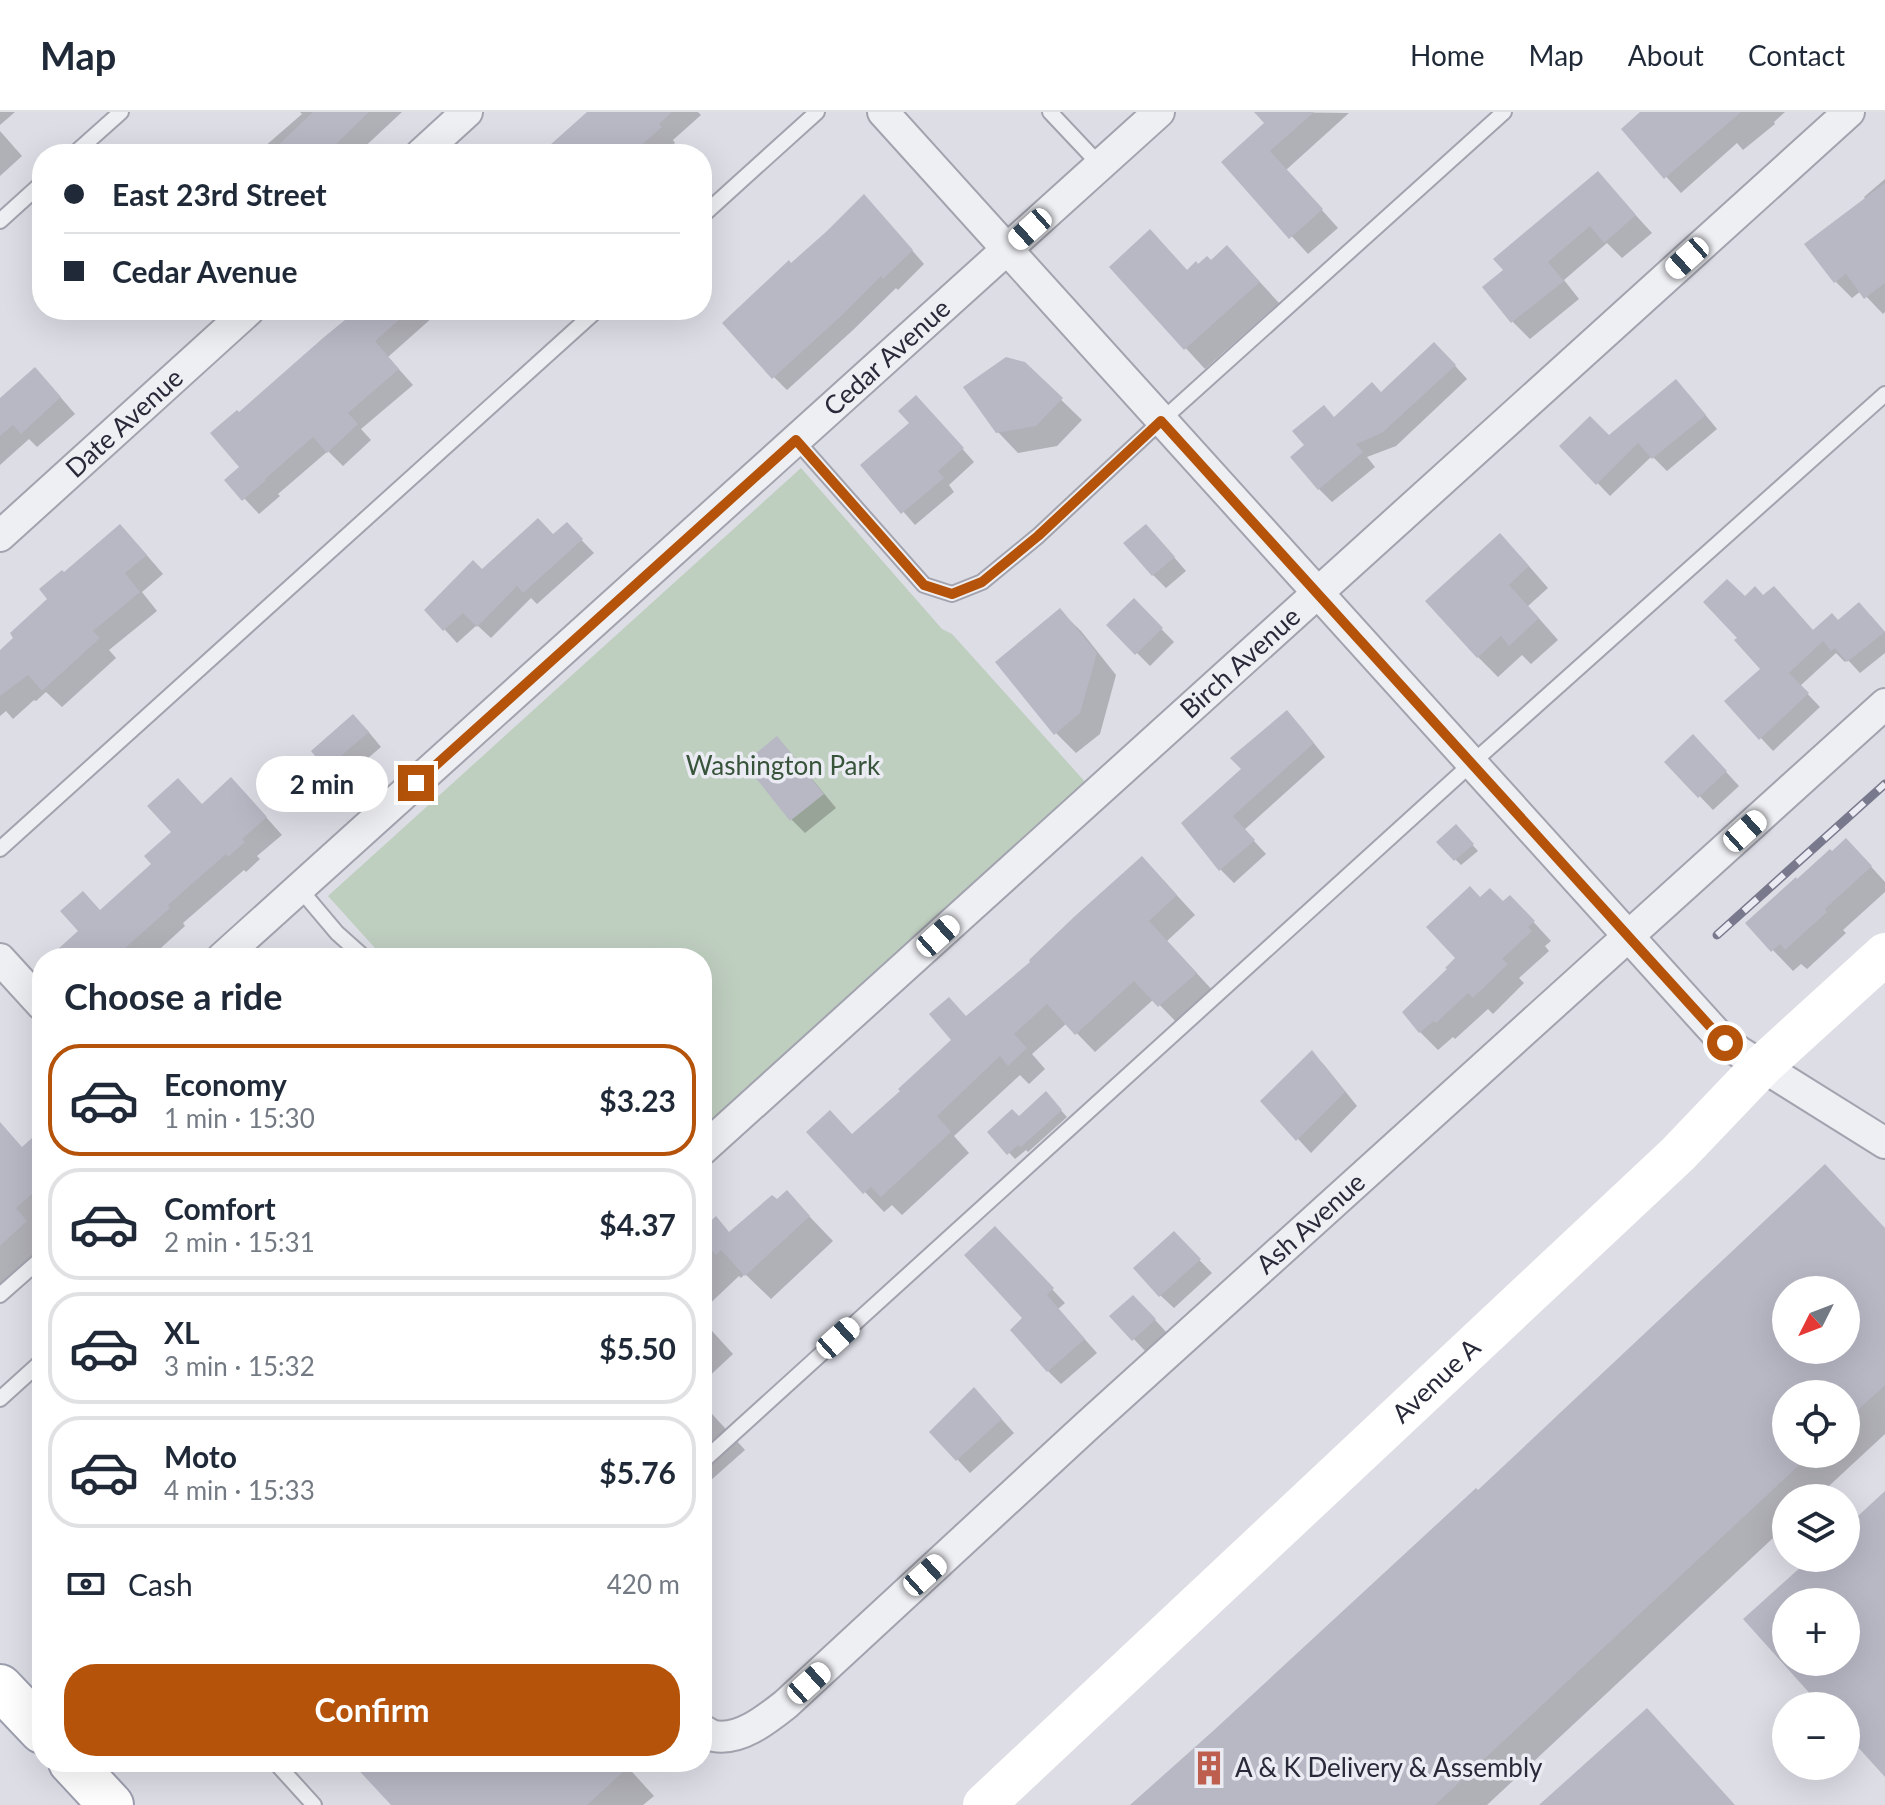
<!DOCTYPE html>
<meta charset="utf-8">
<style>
:root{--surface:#fff;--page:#f6f6f7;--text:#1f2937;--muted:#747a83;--line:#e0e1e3;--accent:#b45309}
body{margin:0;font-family:Lato,sans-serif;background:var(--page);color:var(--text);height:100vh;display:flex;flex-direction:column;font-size:30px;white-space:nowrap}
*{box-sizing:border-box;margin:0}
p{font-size:26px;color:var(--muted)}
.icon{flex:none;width:44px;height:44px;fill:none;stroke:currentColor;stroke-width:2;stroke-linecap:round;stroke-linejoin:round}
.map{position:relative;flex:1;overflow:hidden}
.panel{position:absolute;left:32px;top:836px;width:680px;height:824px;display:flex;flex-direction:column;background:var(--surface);border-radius:32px;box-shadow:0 8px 32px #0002}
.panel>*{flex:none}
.hud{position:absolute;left:32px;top:32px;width:680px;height:176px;border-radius:32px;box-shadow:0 8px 32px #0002;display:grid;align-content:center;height:176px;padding:0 32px;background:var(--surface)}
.needle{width:52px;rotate:228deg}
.buttons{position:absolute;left:1772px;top:1164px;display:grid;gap:16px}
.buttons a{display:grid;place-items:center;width:88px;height:88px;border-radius:50%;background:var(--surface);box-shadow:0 8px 32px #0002;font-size:40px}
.end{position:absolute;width:36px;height:36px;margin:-18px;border:10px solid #b45309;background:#fff;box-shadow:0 0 0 4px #fff}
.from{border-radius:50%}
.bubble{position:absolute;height:56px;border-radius:28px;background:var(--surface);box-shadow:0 8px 32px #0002;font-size:26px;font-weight:700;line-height:56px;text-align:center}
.car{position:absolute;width:24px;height:48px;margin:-24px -12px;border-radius:10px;box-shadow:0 0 6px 2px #0007;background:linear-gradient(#fff 24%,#345 0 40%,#fff 0 76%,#345 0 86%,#fff 0)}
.hud b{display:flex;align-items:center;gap:28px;height:76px;font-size:30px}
.hud b+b{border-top:2px solid var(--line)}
.hud i{width:20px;height:20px;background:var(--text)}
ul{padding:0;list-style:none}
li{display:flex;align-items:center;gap:24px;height:112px;margin:0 16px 12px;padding:0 16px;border:4px solid var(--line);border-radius:32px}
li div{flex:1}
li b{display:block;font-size:30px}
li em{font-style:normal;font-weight:700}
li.current{border-color:var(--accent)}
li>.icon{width:72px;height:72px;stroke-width:1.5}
h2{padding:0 32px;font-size:36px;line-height:96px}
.pay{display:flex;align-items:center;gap:20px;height:88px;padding:0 32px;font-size:30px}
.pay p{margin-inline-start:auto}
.cta{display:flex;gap:16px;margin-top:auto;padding:16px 32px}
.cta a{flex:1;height:92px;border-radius:32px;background:var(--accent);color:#fff;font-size:32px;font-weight:700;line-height:92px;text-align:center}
header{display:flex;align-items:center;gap:48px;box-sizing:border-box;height:112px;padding:0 40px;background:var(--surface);border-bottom:2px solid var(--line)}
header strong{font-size:38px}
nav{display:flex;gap:44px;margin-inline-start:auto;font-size:28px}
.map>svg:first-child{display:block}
.green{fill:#becebf}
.shadow{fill:#0003;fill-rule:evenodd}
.building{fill:#b7b8c4;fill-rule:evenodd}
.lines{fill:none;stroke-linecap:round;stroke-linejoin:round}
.lane-casing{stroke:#a2a3ae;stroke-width:18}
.street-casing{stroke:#a2a3ae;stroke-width:34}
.primary-casing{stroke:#9d9faf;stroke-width:48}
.lane{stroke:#eeeff3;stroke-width:14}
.street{stroke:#eeeff3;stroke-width:30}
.secondary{stroke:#fff;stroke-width:42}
.primary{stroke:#fff;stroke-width:44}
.rail-casing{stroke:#78798c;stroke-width:9}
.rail{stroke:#ebecf3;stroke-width:6;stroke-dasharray:18;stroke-linecap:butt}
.route{stroke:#b45309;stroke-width:10}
.labels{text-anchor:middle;stroke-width:7;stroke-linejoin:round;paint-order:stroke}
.street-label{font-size:26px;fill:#282939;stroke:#ebecf3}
.park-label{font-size:26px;fill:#37533a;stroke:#ebecf3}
.poi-label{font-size:26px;fill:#282939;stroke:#ebecf3;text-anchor:start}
</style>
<header>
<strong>Map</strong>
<nav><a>Home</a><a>Map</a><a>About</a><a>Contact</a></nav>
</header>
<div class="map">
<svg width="1885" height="1693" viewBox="0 0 1885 1693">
<rect width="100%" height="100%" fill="#dcdde5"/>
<polygon class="green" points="801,356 942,517 952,522 1087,672 702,1019 702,846 384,846 328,784"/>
<g class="shadow">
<polygon points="0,0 15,0 0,13"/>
<polygon points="300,0 402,0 357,42 256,42 302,2"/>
<polygon points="590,0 698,0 701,3 673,28 675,31 663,42 543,42"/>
<polygon points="1262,0 1349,1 1286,58 1338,116 1308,142 1224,50 1267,11"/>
<polygon points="1643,0 1785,0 1774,10 1775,12 1743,38 1737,31 1681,81 1623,17"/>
<polygon points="0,19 22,44 0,64"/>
<polygon points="1598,62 1652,121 1622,146 1607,131 1564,168 1579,187 1530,227 1513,210 1485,175 1506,159"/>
<polygon points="1885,67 1885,200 1883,202 1861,179 1852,186 1836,170 1866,88 1864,85"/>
<polygon points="877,98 924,152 898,178 896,176 853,218 787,278 774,265 791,154"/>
<polygon points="1211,151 1247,156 1279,191 1205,257 1111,155 1188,159"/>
<polygon points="360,198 427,198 433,205 388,245 413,273 361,317 371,328 343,354 328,339 278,382 280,384 259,402 227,368 242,355 239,303"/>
<polygon points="1448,246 1467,267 1396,334 1367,345 1375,355 1332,390 1319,377 1335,307"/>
<polygon points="1024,252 1082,308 1057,334 1018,341 998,320"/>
<polygon points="50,273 75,302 37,335 29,327 0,353 0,289"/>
<polygon points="1689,283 1717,317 1667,359 1652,344 1610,384 1562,334 1609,326"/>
<polygon points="928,298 974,350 949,373 954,380 915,413 863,353"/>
<polygon points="567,413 594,441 537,492 531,486 491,526 477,513 457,531 427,498 482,459 554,424"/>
<polygon points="1159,428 1186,459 1166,476 1153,463"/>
<polygon points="138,433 163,462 142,480 157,499 109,538 116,546 62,595 46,580 36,589 34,588 13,607 6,599 0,604 0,540 50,487 64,463"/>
<polygon points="1520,444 1548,476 1528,494 1558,528 1531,552 1522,543 1498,565 1478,545"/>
<polygon points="1764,486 1814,520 1838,510 1871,504 1885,520 1885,541 1860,561 1847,547 1845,550 1836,541 1800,574 1820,595 1773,639 1727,589 1763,557 1745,487"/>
<polygon points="1134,489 1174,530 1150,554 1109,513"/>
<polygon points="1060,499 1081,519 1116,563 1100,622 1076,641 1056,621"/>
<polygon points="1300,614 1325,645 1244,718 1266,742 1234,771 1221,758 1184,711"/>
<polygon points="367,618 381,635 341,669 328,656"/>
<polygon points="777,626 790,640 836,696 805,721 792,708"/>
<polygon points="1706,638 1739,674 1713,698 1667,650"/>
<polygon points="247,684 282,723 257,744 260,747 246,760 244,758 183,811 185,814 150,846 54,846 101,800 154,752 203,694"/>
<polygon points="1456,715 1478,739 1461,753 1439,731"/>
<polygon points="1832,742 1866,749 1885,770 1885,780 1843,818 1846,821 1807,857 1801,852 1793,859 1748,812"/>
<polygon points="1161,766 1195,803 1167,829 1215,881 1179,913 1154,887 1095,940 1067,911 1032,942 1045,957 1029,972 1020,963 954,1024 969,1041 902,1103 892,1093 884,1100 808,1020 853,1024 903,979 954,928 967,906"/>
<polygon points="1481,788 1503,792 1528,804 1551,829 1545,834 1549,839 1519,866 1524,871 1493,902 1488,897 1455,927 1453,925 1438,938 1420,920 1458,846"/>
<polygon points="1312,941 1325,954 1357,994 1311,1041 1263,989"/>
<polygon points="1046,982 1067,1005 1028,1040 1026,1038 1015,1047 990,1020 1019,1007"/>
<polygon points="0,1031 42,1056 42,1147 0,1185"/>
<path d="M1825 1055 1885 1117V1322L1816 1386H1786V1414L1487 1693H1134L1478 1381ZM1786 1178H1846V1238H1786ZM1786 1282H1846V1342H1786Z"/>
<polygon points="787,1081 833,1129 771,1187 745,1162 741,1166 739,1164 702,1199 702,1120 730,1122 777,1090"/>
<polygon points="1174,1122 1212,1161 1174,1196 1160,1183"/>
<polygon points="1008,1130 1065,1191 1058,1197 1097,1241 1061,1272 1048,1259 1025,1207"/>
<polygon points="1146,1198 1168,1222 1147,1241 1112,1204"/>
<polygon points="702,1208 733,1242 702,1271"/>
<polygon points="702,1291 745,1338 702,1376"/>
<polygon points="987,1291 1014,1321 970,1361 957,1347"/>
<polygon points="354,1650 623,1650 654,1684 643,1693 393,1693"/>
</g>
<g class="building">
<polygon points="313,0 369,0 326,42 269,42"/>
<polygon points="587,0 672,0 659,12 662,15 631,42 540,42"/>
<polygon points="1254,0 1314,0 1270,39 1323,97 1289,127 1221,50 1264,11"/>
<polygon points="1640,0 1741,0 1664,67 1621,17"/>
<polygon points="1598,59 1636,103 1604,131 1590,114 1548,150 1564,169 1511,211 1482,175 1503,158 1493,147"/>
<polygon points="1885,71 1885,171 1864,187 1846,162 1834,171 1804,132"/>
<polygon points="864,82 913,138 883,167 881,164 840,205 772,267 722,211 789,148 791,151 827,119"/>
<polygon points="1150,117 1187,158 1196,149 1198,152 1207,144 1211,148 1227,133 1260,170 1184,238 1109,155"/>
<polygon points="357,198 410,198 375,229 399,257 348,301 358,312 327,341 313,325 265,367 266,368 242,389 224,368 239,355 210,321 237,298 239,300 323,226"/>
<polygon points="1434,230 1456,253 1382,321 1356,332 1363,340 1318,378 1290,345 1304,333 1292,319 1324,293 1334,305 1372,270 1381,280"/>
<polygon points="1006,245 1025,250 1063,286 1036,314 996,321 963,275"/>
<polygon points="35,255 61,285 21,322 13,313 0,324 0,286"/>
<polygon points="1676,267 1706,303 1652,347 1638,331 1596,373 1559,334 1590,304 1609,323"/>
<polygon points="916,283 964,336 938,359 944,366 901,402 860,353 909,311 898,299"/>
<polygon points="538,406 553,422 567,410 583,427 523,481 517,474 477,515 463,501 443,519 424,498 473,448 482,457"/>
<polygon points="120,412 147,443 125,461 140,480 93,519 100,526 42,579 28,563 0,584 0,538 13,526 10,521 47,487 39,477 62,458 64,460"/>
<polygon points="1146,412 1175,445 1152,464 1123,431"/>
<polygon points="1500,421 1529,454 1509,473 1539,506 1509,534 1501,524 1477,546 1425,489"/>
<polygon points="1727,467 1745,484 1755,474 1763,483 1774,474 1813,518 1832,501 1838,508 1859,490 1885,520 1847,550 1835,536 1831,539 1823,529 1789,561 1809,581 1759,628 1724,589 1760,557 1734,528 1737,526 1703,490"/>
<polygon points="1134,486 1163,516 1135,543 1106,513"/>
<polygon points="1060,496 1097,541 1080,601 1054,623 995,550"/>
<polygon points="1287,598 1314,631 1233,704 1255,728 1219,759 1181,711 1241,657 1230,646"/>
<polygon points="353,602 369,620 326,657 311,639"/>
<polygon points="1693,622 1727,659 1698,686 1664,650"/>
<polygon points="777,624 824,682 790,709 744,651"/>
<polygon points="231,665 267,705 242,727 245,730 228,745 226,742 168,793 170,796 114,846 48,846 78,819 60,799 83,779 100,798 151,752 144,744 171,720 147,694 178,666 202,692"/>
<polygon points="1456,712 1474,732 1454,749 1436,730"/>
<polygon points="1846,726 1872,754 1825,797 1827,800 1785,838 1780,832 1771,840 1745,811 1796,765 1797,767 1830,737 1832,739"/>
<polygon points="1142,744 1177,783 1149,809 1197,861 1158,895 1134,869 1075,923 1047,892 1014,922 1027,936 1008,954 1000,944 937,1004 951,1020 881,1085 871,1075 863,1082 806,1020 830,998 852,1022 900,979 898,977 951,928 929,902 949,885 966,904 1030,850 1029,848 1075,804"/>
<polygon points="1470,774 1480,785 1490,776 1503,789 1510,783 1535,809 1528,815 1532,819 1502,847 1508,852 1473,886 1468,881 1436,911 1434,909 1419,921 1402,900 1447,857 1445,856 1455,846 1426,815"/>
<polygon points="1312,938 1345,980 1296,1029 1260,989"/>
<polygon points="1046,979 1062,998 1021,1035 1018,1033 1007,1043 987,1020 1012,997 1019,1004"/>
<polygon points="0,1010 22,1035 42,1017 42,1073 16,1096 27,1109 0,1134"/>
<path d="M1825 1052 1885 1116V1273L1846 1309V1282H1786V1342H1811L1435 1693H1130L1213 1619 1476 1376 1478 1378ZM1786 1178H1846V1238H1786Z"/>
<polygon points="787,1078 810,1104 745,1164 721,1138 716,1143 702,1128 702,1117 716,1104 729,1120 772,1083 777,1087"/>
<polygon points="995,1114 1054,1176 1047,1183 1085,1227 1047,1260 1010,1218 1022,1206 964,1143"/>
<polygon points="1174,1119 1201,1147 1159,1185 1133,1156"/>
<polygon points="1133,1183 1156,1207 1132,1229 1109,1204"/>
<polygon points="974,1275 1002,1307 956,1349 929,1320"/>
<path d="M1885 1379V1665L1846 1622V1594H1821L1743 1507 1811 1446H1846V1415ZM1786 1490H1846V1550H1786Z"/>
<polygon points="1647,1596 1735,1693 1539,1693"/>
<polygon points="351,1650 634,1650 587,1693 391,1693"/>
</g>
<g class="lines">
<g class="lane-casing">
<g id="lane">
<polyline points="1050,0 1100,53"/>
<polyline points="74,42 121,0"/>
<polyline points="702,104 817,0"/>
<polyline points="0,109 42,71"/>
<polyline points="796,328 924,473 952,482 982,470 1038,424 1161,309 1504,0"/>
<polyline points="0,737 597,198"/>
<polyline points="299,776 337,821 365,846"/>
<polyline points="0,1183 42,1146"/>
<polyline points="0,1287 42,1249"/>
<polyline points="702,1350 1471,652 1885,282"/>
<polyline points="275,1650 314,1693"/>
</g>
</g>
<g class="street-casing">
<g id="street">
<polyline points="883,0 1725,931 1885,1031"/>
<polyline points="421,42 467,0"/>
<path id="s1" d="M0 424 249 198"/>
<path id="s2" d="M222 846 1159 0"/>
<polyline points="0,847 42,893"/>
<path id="s3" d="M702 1038 1849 0"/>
<path id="s4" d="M702 1618C706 1620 710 1623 714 1624 740 1629 767 1607 786 1592L1088 1313 1885 592"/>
</g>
</g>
<g class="primary-casing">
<g id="primary">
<polyline points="0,1575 42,1619"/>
<polyline points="71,1650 111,1693"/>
</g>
</g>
<use href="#lane" class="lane"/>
<use href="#street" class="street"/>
<path class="secondary" id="s5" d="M984 1693 1678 1042 1762 954 1885 842"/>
<use href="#primary" class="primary"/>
<g class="rail-casing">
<polyline id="rail" points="1717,823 1885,672"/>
</g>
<use href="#rail" class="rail"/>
</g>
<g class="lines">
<polyline class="route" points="416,671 796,328 924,473 952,482 982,470 1038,424 1161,309 1725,931"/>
</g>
<defs>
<g id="building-bare" transform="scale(2.76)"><path d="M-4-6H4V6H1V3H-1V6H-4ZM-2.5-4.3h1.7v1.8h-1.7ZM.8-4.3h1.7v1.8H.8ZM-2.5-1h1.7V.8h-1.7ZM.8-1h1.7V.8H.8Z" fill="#bd5e4e" stroke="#ebecf3" stroke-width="2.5" paint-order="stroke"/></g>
</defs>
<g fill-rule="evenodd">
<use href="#building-bare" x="1209" y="1656"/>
</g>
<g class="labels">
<g class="street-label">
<text dy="9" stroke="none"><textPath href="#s2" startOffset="896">Cedar Avenue</textPath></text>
<text dy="9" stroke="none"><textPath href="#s1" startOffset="168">Date Avenue</textPath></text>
<text dy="9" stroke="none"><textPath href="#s3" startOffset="726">Birch Avenue</textPath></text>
<text dy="9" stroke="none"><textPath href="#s4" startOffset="806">Ash Avenue</textPath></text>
<text dy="9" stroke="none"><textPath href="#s5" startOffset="620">Avenue A</textPath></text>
</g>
<g class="park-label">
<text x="783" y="663">Washington Park</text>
</g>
<g class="poi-label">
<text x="1235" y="1665">A &amp; K Delivery &amp; Assembly</text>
</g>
</g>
</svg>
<div class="buttons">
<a><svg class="needle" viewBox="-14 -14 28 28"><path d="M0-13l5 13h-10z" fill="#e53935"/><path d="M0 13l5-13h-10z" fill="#747a83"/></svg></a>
<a><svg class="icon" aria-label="locate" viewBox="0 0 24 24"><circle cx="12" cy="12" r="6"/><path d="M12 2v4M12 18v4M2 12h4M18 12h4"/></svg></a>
<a><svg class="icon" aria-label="layers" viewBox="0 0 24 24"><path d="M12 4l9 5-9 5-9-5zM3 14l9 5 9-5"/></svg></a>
<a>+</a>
<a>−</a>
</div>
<i class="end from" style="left:1725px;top:931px"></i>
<i class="end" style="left:416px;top:671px"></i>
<div class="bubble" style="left:256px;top:644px;width:132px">2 min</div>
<i class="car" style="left:1030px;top:117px;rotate:228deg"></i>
<i class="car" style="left:1687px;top:146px;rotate:228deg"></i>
<i class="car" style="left:1745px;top:719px;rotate:48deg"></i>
<i class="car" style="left:938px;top:824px;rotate:48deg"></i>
<i class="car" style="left:838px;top:1226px;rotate:48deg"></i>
<i class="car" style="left:925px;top:1463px;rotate:48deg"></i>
<i class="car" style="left:809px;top:1571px;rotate:48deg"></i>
<div class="hud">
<b><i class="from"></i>East 23rd Street</b>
<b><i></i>Cedar Avenue</b>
</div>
<section class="panel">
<h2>Choose a ride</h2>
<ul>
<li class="current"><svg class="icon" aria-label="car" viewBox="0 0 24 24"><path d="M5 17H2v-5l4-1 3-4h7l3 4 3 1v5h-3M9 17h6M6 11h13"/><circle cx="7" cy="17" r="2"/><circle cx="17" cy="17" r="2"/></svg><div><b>Economy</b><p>1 min · 15:30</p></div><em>$3.23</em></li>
<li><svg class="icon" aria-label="car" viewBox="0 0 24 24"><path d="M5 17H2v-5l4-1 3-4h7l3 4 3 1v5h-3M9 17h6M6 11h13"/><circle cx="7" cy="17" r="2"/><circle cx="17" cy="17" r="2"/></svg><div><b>Comfort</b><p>2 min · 15:31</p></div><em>$4.37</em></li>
<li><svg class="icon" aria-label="car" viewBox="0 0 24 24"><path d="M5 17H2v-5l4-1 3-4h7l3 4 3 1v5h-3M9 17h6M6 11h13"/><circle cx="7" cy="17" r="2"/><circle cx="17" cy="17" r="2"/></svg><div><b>XL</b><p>3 min · 15:32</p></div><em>$5.50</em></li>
<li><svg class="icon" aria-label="car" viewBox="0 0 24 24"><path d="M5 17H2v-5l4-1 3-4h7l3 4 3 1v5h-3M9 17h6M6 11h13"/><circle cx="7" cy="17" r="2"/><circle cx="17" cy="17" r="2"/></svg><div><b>Moto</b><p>4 min · 15:33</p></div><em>$5.76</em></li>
</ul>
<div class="pay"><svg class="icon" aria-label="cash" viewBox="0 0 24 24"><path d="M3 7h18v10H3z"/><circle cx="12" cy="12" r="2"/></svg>Cash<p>420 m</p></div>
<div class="cta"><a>Confirm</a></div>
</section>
</div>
